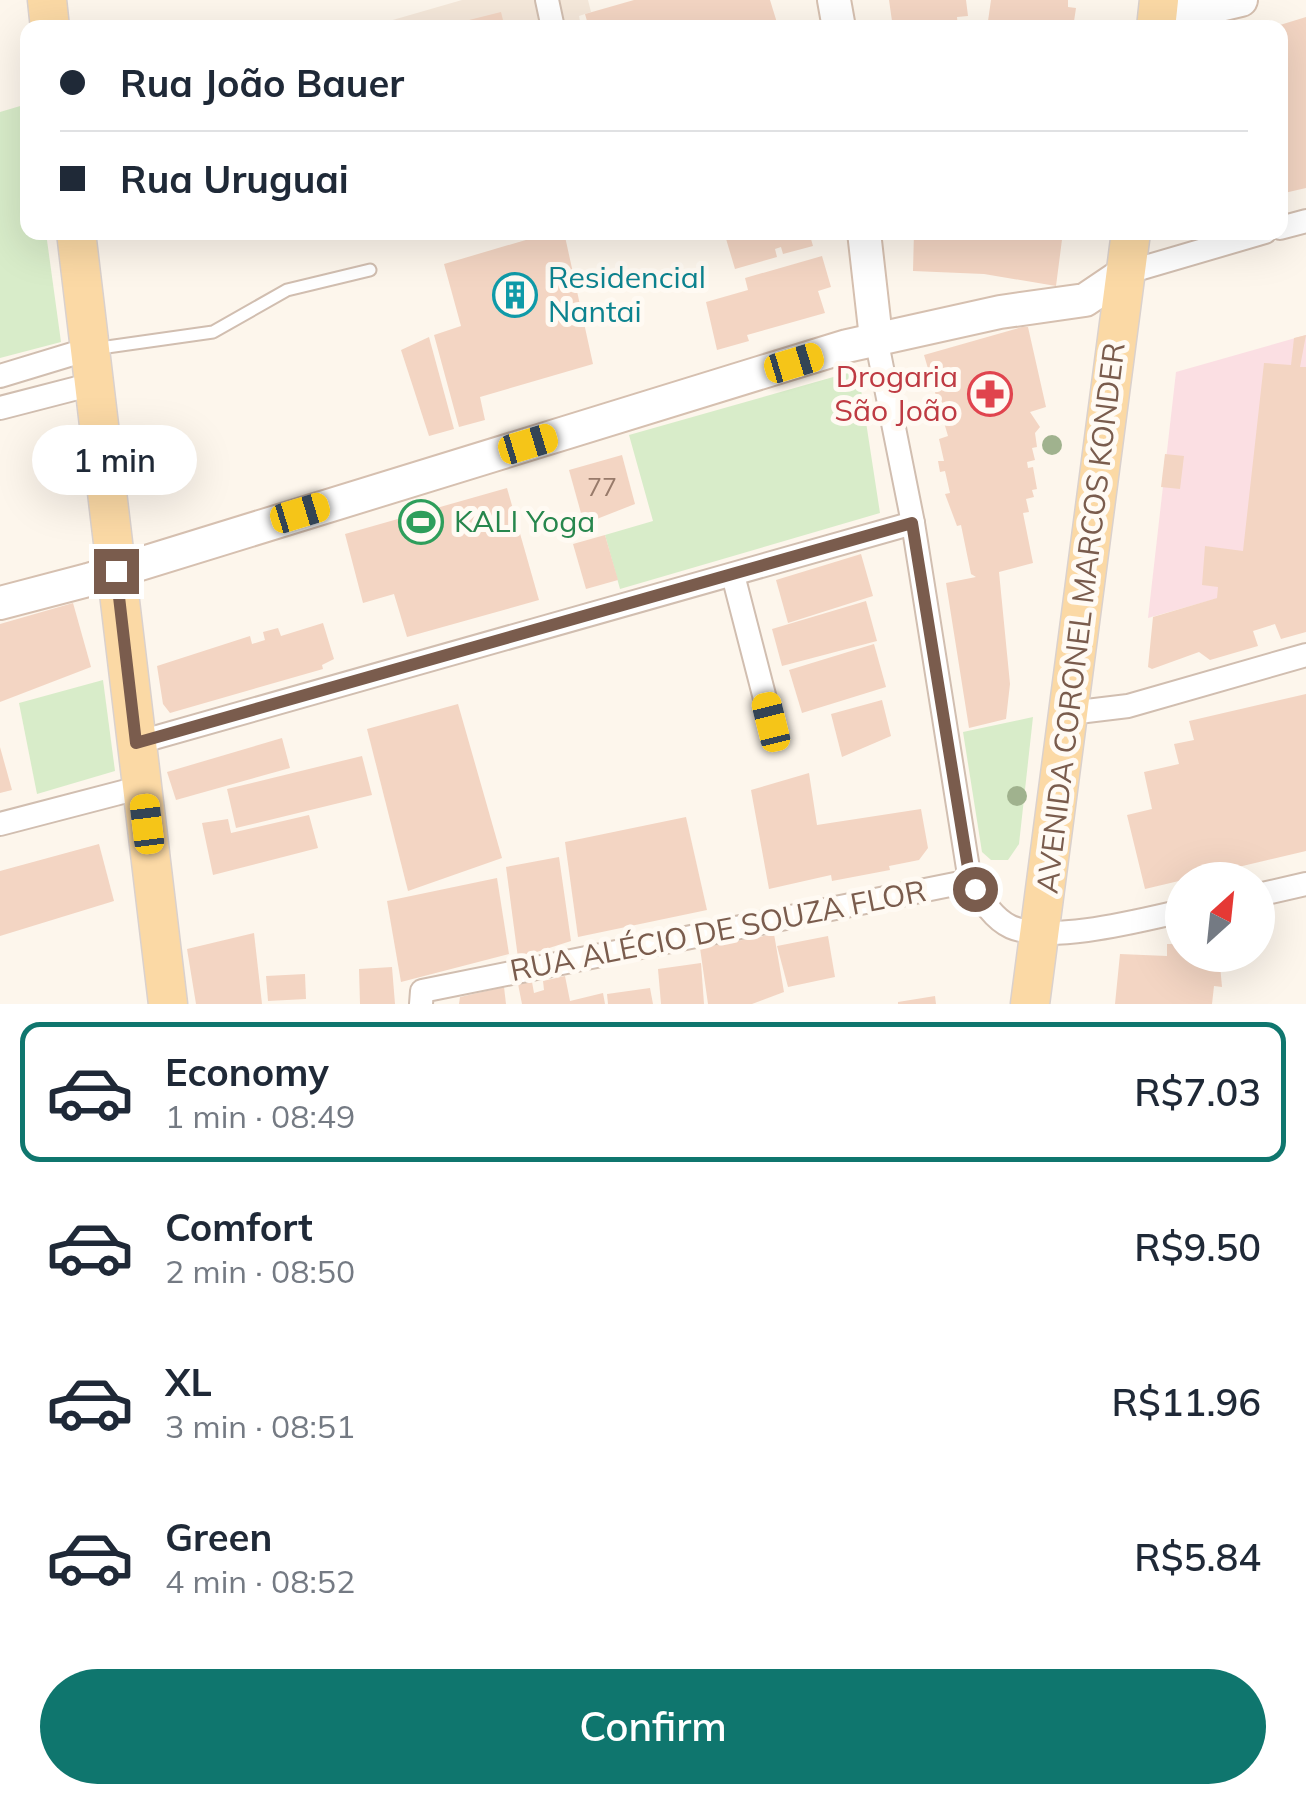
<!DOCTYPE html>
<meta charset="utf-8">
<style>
:root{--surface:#fff;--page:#f2f2f3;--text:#1f2937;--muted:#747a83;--line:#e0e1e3;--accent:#0f766e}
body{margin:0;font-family:Mulish,sans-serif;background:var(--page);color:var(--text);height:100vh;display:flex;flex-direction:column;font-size:38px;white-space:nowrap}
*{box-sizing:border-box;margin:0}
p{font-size:32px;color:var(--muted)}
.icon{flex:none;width:55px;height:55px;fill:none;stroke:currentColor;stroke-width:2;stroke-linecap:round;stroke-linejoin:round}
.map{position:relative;height:1004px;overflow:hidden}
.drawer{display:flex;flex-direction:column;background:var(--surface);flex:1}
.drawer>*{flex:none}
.hud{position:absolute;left:20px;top:20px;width:1268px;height:220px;border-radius:20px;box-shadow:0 10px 40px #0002;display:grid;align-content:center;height:220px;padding:0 40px;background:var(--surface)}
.needle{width:65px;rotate:27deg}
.buttons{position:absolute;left:1165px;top:862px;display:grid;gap:20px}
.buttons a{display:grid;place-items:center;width:110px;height:110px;border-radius:50%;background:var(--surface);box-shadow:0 10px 40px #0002;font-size:50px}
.end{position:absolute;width:45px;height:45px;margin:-22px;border:12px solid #7a5c4d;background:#fff;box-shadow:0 0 0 5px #fff}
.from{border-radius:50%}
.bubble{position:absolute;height:70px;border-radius:35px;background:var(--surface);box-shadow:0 10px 40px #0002;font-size:32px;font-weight:600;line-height:70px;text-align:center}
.car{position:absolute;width:30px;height:60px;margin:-30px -15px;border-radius:12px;box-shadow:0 0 8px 2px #0007;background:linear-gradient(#f5c518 24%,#345 0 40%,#f5c518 0 76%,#345 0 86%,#f5c518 0)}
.hud b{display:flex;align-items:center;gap:35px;height:95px;font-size:38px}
.hud b+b{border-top:2px solid var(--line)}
.hud i{width:25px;height:25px;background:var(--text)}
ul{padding:18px 0 0;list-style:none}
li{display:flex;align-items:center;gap:30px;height:140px;margin:0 20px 15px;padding:0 20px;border:5px solid transparent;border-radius:20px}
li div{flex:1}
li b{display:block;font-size:38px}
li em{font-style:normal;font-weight:600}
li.current{border-color:var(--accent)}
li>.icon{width:90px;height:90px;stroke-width:1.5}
.cta{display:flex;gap:20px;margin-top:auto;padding:20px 40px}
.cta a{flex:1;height:115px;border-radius:60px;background:var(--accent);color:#fff;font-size:40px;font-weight:600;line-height:115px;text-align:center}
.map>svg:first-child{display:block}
.residential{fill:#f5e8da}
.medical{fill:#fbdfe3}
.green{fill:#d8ecc9}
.building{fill:#f3d5c3}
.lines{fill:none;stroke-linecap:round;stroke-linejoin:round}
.lane-casing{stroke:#d1beb0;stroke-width:15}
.street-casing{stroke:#d1beb0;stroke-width:26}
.secondary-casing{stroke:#d6c0b0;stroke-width:36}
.primary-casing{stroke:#dad1cd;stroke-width:41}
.lane{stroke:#fff;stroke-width:11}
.street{stroke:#fff;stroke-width:22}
.secondary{stroke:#fff;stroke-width:32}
.primary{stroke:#fbd9a5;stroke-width:38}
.tree{fill:#a0b28e}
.route{stroke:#7a5c4d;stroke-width:12}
.labels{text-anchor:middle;stroke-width:10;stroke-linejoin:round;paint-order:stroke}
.number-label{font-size:25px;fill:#987a6a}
.culture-label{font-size:30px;fill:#0d838f;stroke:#fffaf3;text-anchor:start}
.health-label{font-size:30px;fill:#be3a42;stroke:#fffaf3;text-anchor:end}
.leisure-label{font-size:30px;fill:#27864d;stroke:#fffaf3;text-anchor:start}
.street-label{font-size:30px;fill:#7a5c4d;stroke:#fffaf3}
</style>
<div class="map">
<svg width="1306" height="1004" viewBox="0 0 1306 1004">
<rect width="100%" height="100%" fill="#fdf6ec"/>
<polygon class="residential" points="462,0 588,0 591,12 579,16 581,27 365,28"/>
<polygon class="medical" points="1306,335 1306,573 1148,618 1176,372"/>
<g class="green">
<polygon points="27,104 28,232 46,233 61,342 0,358 0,112"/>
<polygon points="858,370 880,513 620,589 605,535 653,521 629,435"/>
<polygon points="103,680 115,771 37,794 19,703"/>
<polygon points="1033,717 1019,844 1008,860 991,860 982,852 963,732"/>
</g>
<g class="building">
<polygon points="634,0 770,0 778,26 589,28 585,14"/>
<polygon points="889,0 966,0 968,16 957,17 958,28 893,28"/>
<polygon points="991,0 1068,0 1068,7 1076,8 1073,28 987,28"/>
<polygon points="501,12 505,28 455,28 457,23"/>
<polygon points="1306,17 1306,188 1280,194 1280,25"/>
<polygon points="553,232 564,232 593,364 480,397 485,420 459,427 434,335 461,326 444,264"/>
<polygon points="724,232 809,232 813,246 783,254 781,247 775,249 777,257 735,269"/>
<polygon points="914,232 1063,232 1056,286 984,274 913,271"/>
<polygon points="822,256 831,287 818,291 825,313 747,335 749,341 717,350 706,302 748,290 745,278"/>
<polygon points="1022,327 1028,327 1046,407 1030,412 1040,427 1035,433 1037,447 1032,448 1035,460 1027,462 1028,468 1033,467 1037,489 1032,490 1034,497 1026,499 1029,512 1023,513 1033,563 999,572 1010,684 1006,719 969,728 946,583 976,577 971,574 961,525 957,526 945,494 950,493 945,471 940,472 938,461 944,461 939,439 948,436 924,355"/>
<polygon points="1306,335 1300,367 1306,367 1306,632 1281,639 1275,624 1253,631 1258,646 1210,660 1199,652 1152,669 1148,667 1153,617 1217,598 1218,587 1202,585 1205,546 1243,551 1264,363 1291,365 1294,338"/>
<polygon points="429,337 454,429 429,436 401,350"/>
<polygon points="1165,454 1184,456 1180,489 1161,487"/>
<polygon points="622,455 635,504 584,524 569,470"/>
<polygon points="507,488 539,600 407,637 394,594 363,603 345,534"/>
<polygon points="605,535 618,580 586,589 573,544"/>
<polygon points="861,554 873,596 788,623 776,580"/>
<polygon points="866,601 877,641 782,666 772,629"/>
<polygon points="73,603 91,667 0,702 0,624"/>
<polygon points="323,623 334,659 322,665 323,669 170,713 163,704 157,666 250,636 252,644 265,640 263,632 278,628 281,636"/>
<polygon points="874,644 886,687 802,713 789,670"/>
<polygon points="1306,694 1306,851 1145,889 1127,815 1152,809 1144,772 1179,764 1174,744 1194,740 1189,721"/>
<polygon points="882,700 891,736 842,757 831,714"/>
<polygon points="458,704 502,858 408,891 367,729"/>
<polygon points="282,738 290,768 176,800 167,772"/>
<polygon points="0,747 12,790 0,793"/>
<polygon points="362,756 372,795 236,828 227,789"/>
<polygon points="809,773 817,825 921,809 928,848 919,860 889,866 890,870 832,881 831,875 769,889 751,790"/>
<polygon points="309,815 318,848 213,875 202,823 228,819 231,833"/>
<polygon points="686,817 707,910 578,937 565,842"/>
<polygon points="99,844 114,901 0,936 0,871"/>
<polygon points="559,857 571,941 518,958 506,867"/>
<polygon points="497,878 509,954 401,982 387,901"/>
<polygon points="254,933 262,1004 196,1004 187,949"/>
<polygon points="774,934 784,992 752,1004 708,1004 700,948"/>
<polygon points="828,936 835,977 788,987 777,946"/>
<polygon points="1167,944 1182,944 1182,955 1209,955 1208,965 1220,965 1222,987 1214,986 1212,1004 1115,1004 1120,954 1167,956"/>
<polygon points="701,963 704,1004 661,1004 658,969"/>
<polygon points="392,967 395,1004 360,1004 359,969"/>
<polygon points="305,974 306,999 268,1001 266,976"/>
<polygon points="565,976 570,1001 603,993 605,1004 522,1004 518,984 532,982 534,993 544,990 543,981"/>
<polygon points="504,987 506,1004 459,1004 460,997"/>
<polygon points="650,988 653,1004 608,1004 607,994"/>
<polygon points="935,996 936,1004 898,1004 898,1002"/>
</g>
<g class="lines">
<g class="lane-casing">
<polyline id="lane" points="93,349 213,332 287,290 370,270"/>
</g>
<g class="street-casing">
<g id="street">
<polyline points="547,0 553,28"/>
<polyline points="1280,228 1306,221"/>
<polyline points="1125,273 1265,232"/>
<path d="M876 338 913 523 970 881C980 897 993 919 1011 927 1050 944 1142 920 1182 911"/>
<polyline points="0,376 89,349"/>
<polyline points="0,408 93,384"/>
<polyline points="733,575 771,722"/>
<polyline points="1070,713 1128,706 1306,655"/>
<polyline points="136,743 913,523"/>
<polyline points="0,824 142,787"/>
<polyline points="1258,895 1306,884"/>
<polyline points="421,1004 422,991 970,881"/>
</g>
</g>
<g class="secondary-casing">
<g id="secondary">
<polyline points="834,0 839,28"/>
<polyline points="1157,20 1241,0"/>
<polyline points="864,232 876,338"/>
<polyline points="0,603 88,580 847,346 1000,312 1085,300 1125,273"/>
</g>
</g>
<g class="primary-casing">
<g id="primary">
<polyline points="47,0 50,28"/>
<polyline points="1156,28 1159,0"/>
<polyline points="76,232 168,1004"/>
<polyline points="1030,1004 1131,232"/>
</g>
</g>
<use href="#lane" class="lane"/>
<use href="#street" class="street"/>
<use href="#secondary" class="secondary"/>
<use href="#primary" class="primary"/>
</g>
<g class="tree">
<circle cx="1052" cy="445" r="10"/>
<circle cx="1017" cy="796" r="10"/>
</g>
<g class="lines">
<polyline class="route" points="116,571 136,743 912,523 970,880 975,889"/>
</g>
<defs>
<g id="building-ring" transform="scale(2.25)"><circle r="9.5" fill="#fffaf3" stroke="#0f9aa8" stroke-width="1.5"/><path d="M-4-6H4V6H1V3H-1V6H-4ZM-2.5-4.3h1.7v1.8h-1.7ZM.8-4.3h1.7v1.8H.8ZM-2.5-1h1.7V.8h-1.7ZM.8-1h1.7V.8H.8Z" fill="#0f9aa8"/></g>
<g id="pharmacy-ring" transform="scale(2.25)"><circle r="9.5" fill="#fffaf3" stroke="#e0444e" stroke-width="1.5"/><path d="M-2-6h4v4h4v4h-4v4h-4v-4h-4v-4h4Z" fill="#e0444e"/></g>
<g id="stadium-ring" transform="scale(2.25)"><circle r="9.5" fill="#fffaf3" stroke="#2e9e5b" stroke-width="1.5"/><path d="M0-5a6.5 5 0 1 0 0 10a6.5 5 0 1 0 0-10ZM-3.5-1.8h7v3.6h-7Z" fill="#2e9e5b"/></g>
</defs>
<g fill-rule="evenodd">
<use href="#building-ring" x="515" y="295"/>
<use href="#pharmacy-ring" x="990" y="394"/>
<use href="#stadium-ring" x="421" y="522"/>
</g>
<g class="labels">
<g class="number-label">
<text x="602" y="496">77</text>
</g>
<g class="culture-label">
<text x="548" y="288">Residencial<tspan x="548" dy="34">Nantai</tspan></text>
</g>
<g class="health-label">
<text x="958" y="387">Drogaria<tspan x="958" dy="34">São João</tspan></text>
</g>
<g class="leisure-label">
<text x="454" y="532">KALI Yoga</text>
</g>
<g class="street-label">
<text transform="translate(1081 618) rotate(-83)" y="10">AVENIDA CORONEL MARCOS KONDER</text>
<text transform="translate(718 931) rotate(-11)" y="10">RUA ALÉCIO DE SOUZA FLOR</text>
</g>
</g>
</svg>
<div class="buttons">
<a><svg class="needle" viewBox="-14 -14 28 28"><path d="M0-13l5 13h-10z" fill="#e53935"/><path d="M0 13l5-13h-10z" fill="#747a83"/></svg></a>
</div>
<i class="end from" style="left:975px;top:889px"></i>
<i class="end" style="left:116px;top:571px"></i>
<div class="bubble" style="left:32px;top:425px;width:165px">1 min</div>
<i class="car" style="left:794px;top:363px;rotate:73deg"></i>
<i class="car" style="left:528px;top:444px;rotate:73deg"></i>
<i class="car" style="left:300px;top:513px;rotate:73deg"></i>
<i class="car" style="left:771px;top:722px;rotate:346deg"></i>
<i class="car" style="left:147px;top:824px;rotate:353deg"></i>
<div class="hud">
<b><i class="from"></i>Rua João Bauer</b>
<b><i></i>Rua Uruguai</b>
</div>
</div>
<section class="drawer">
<ul>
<li class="current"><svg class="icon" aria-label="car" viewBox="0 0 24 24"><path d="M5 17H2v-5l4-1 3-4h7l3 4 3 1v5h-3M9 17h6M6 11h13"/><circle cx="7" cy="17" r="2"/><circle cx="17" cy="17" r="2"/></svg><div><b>Economy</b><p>1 min · 08:49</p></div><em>R$7.03</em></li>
<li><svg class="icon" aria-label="car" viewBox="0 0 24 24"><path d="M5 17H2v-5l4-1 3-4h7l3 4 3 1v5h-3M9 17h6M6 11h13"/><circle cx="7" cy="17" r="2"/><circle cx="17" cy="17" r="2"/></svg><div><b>Comfort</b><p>2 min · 08:50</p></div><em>R$9.50</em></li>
<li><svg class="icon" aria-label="car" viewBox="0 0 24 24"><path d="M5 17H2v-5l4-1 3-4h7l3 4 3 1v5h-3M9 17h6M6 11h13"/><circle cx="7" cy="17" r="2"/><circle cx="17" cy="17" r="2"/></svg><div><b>XL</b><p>3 min · 08:51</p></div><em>R$11.96</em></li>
<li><svg class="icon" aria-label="car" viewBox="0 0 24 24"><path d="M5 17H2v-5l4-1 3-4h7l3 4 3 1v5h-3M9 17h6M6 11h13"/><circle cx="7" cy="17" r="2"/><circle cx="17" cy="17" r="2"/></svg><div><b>Green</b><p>4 min · 08:52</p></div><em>R$5.84</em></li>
</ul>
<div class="cta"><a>Confirm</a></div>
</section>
